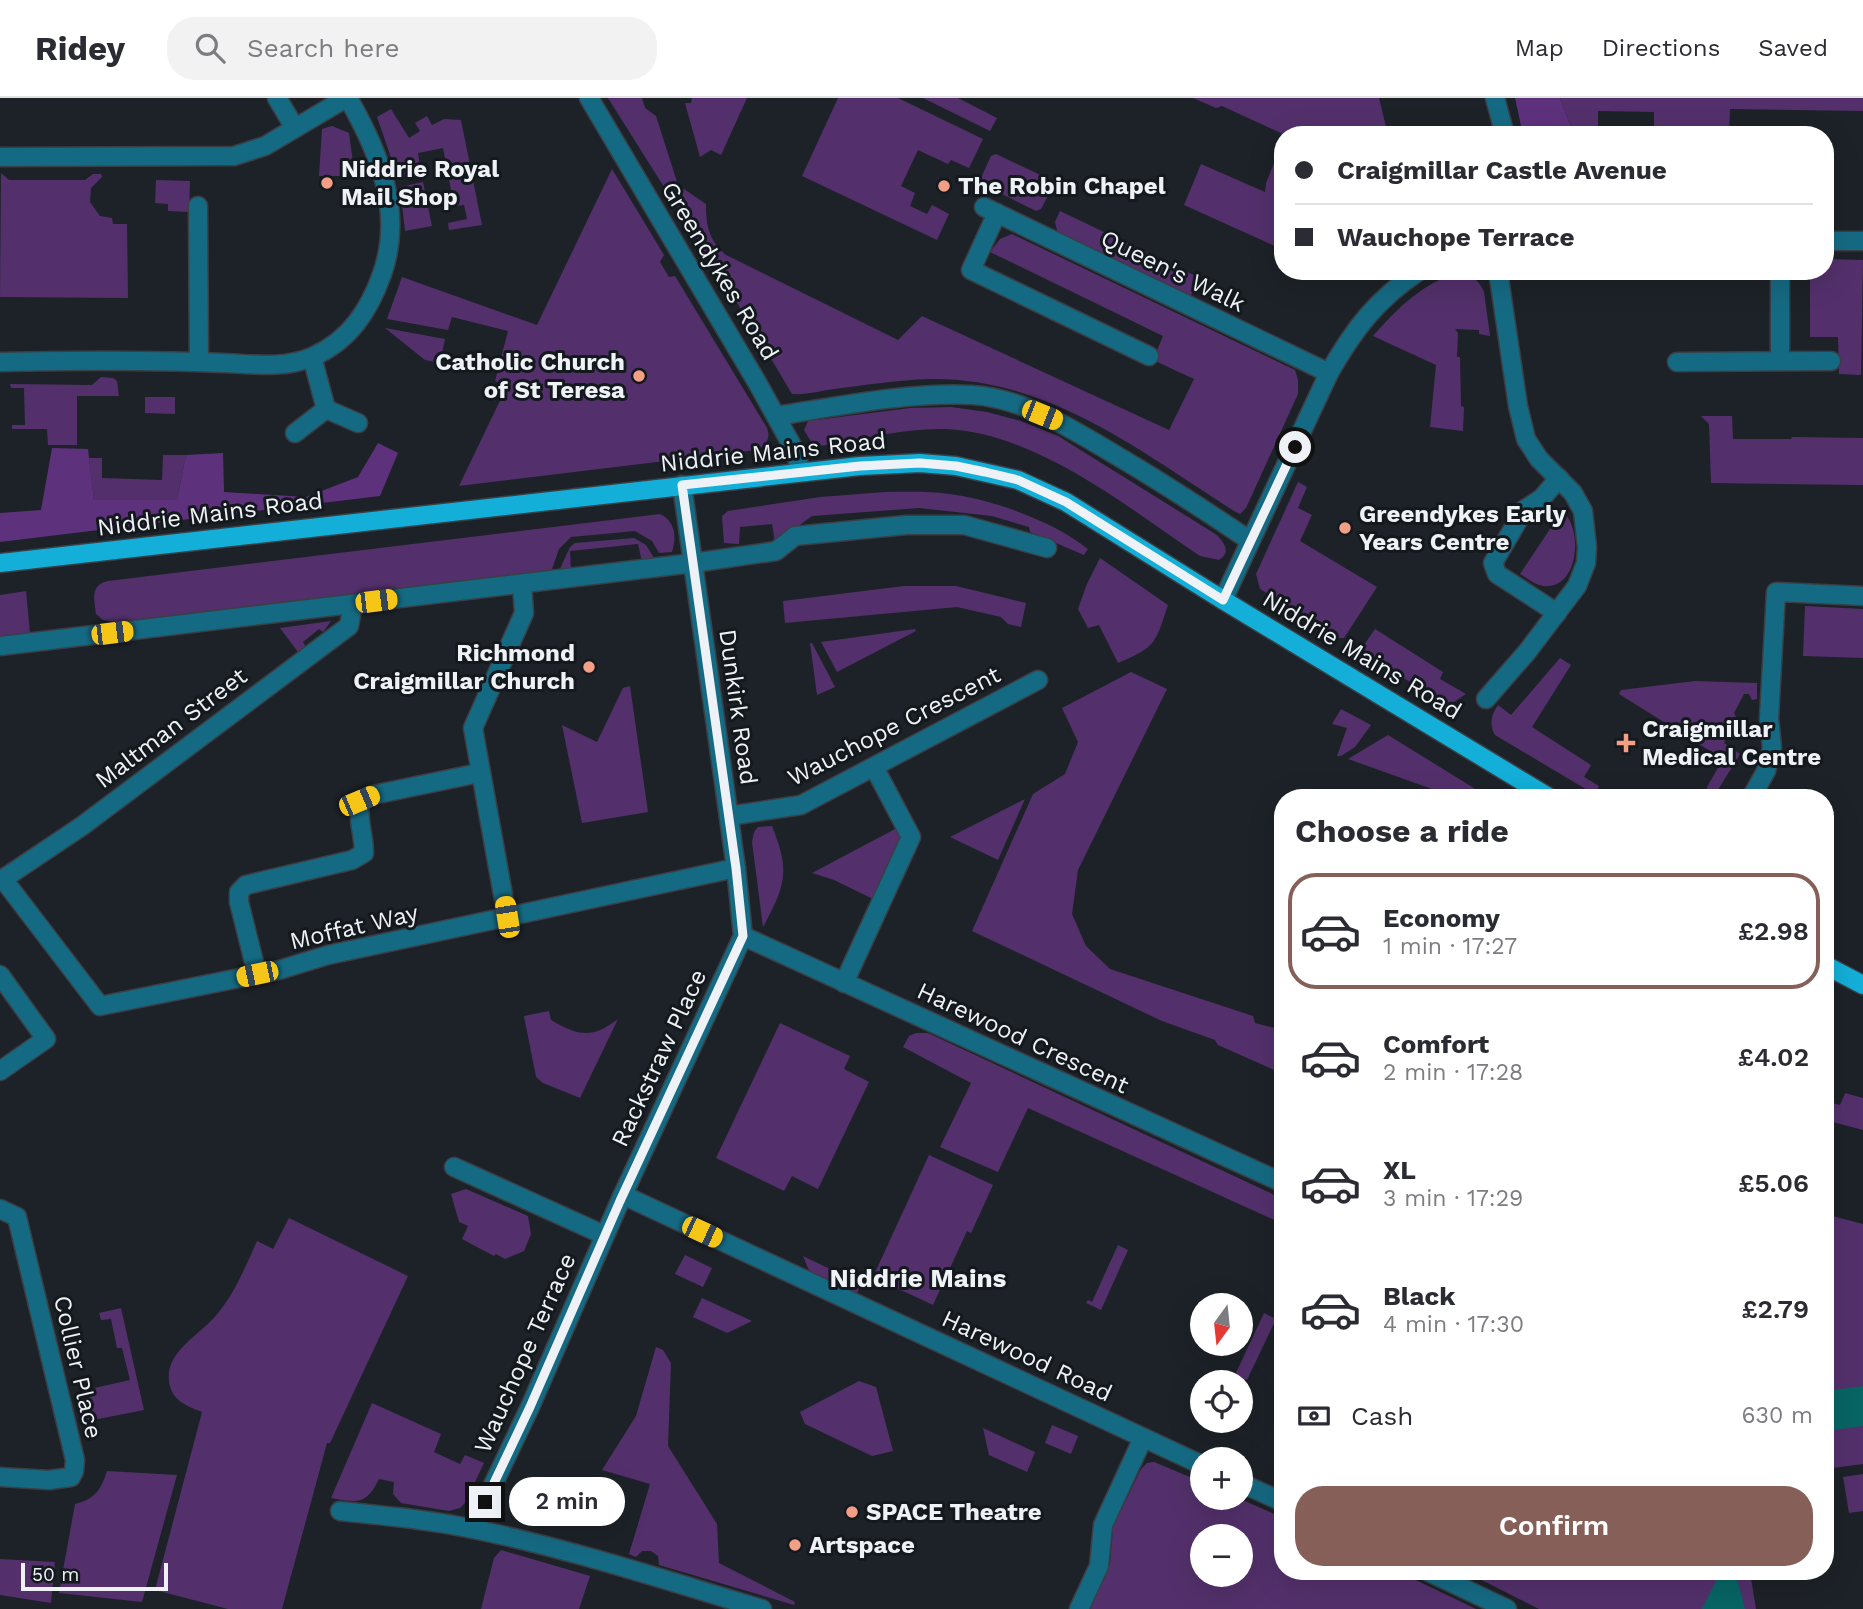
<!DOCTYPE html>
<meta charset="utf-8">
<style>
:root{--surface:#fff;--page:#f2f2f3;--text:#2b2b33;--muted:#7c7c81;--line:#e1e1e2;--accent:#855f58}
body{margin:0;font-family:"Work Sans",sans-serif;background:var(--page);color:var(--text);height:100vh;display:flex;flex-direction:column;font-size:26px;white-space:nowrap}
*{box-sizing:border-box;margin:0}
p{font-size:23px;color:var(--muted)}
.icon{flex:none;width:38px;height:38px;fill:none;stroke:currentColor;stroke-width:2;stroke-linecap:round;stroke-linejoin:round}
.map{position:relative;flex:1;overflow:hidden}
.side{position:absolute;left:1274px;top:691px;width:560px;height:791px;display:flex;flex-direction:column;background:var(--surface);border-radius:28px;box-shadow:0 7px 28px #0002}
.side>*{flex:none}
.banner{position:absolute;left:1274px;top:28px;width:560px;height:154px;border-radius:28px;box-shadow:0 7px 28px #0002;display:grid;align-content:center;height:154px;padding:0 21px;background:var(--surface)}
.needle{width:46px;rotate:195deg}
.fabs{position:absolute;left:1190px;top:1195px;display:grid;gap:14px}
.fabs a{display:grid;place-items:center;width:63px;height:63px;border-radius:50%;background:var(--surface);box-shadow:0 7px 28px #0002;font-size:35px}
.scale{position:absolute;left:21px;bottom:18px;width:147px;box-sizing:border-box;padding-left:7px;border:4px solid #eef2f6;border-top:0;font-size:19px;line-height:24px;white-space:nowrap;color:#eef2f6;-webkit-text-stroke:5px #14191e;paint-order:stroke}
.end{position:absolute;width:32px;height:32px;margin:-16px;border:9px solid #eef2f6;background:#111;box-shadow:0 0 0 4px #111}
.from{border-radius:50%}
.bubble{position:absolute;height:49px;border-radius:24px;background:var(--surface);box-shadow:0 7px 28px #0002;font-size:23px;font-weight:600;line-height:49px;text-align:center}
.car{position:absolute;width:21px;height:42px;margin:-21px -10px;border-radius:9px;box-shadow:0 0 5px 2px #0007;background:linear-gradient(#f5c518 24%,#345 0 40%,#f5c518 0 76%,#345 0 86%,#f5c518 0)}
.banner b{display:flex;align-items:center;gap:24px;height:66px;font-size:26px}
.banner b+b{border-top:2px solid var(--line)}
.banner i{width:18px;height:18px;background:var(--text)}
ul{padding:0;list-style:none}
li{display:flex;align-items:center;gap:21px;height:116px;margin:0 14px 10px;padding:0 7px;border:4px solid transparent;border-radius:28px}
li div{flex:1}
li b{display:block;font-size:26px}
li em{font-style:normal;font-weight:600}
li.selected{border-color:var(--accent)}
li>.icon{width:63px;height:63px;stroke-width:1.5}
h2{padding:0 21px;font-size:32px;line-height:84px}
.pay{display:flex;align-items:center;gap:18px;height:77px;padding:0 21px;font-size:26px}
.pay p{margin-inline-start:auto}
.button{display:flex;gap:14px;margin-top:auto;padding:14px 21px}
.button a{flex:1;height:80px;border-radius:28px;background:var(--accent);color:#fff;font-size:28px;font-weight:600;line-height:80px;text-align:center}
header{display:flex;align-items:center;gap:42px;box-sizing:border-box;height:98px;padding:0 35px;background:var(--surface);border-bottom:2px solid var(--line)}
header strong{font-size:33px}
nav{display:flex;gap:38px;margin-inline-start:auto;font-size:24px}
.search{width:490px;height:63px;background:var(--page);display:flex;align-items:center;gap:18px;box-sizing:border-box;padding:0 24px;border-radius:28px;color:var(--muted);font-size:26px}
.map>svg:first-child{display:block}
.green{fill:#53306b;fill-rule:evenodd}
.forest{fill:#5e317c}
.water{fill:#076564}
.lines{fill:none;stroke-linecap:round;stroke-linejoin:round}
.minor-casing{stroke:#3a3f45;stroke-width:21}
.major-casing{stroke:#3a3f45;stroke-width:21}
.minor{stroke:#156a83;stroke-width:18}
.major{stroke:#13afd8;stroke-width:18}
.route{stroke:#eef2f6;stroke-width:9}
.poi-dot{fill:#f39f86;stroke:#14191e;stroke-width:2.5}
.labels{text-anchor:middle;stroke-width:6;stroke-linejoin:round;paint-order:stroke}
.poi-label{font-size:24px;font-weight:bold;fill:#eef2f6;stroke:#14191e;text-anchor:start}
.street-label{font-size:24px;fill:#eef2f6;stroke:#14191e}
.neighbourhood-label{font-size:26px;font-weight:bold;fill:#eef2f6;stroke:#14191e}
</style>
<header>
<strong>Ridey</strong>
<div class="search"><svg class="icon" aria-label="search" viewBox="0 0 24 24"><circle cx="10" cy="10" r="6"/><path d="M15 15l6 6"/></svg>Search here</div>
<nav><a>Map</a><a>Directions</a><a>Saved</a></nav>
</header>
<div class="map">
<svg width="1863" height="1511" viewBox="0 0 1863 1511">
<rect width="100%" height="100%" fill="#1d2228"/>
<g class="green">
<path d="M608 0H642L645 10 656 18 678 87 706 106C706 129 709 142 726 157L898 242 922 218 1169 332 1194 281 1153 262 1163 238 990 154 1000 141 1012 136 1295 272 1298 282V296L1246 410 1240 416 1234 413C1140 353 1047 279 930 281 898 282 865 287 834 291 819 293 807 297 792 296L754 232Z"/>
<polygon points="692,0 747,0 721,57 711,52 700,59 685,5 691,5"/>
<polygon points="838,0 898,0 983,41 969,70 951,62 948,66 918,52 901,88 915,95 910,108 927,116 932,107 949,116 937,142 802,78"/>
<polygon points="923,0 958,0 997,20 990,33"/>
<polygon points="1193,0 1379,0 1388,37 1285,37 1222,8 1216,10"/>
<polygon points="1560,0 1863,0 1863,13 1730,11 1729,37 1654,37 1654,14 1598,13 1598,37 1574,37"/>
<polygon points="391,11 409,40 420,33 415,25 427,18 432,27 444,21 461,22 482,127 449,132 448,125 467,121 464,107 454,108 443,50 418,55 421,74 398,80 377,19"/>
<polygon points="332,28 349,35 354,72 346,73 348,78 319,78 322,31"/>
<polygon points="1283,43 1283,144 1279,150 1184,107 1201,66 1265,94 1266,85"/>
<polygon points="996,56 1051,82 1053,88 1041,111 1036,113 982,86 980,82 991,58"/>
<path d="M612 71 664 157 660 164 669 179 675 178 767 330C771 341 766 347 756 352L459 388 507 288 495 283 508 233 452 219 448 232 387 221 402 179 537 227Z"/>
<polygon points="1,75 9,82 85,82 93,76 101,76 102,79 91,90 90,104 100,118 112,120 113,126 127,126 128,200 0,199"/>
<polygon points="156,82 190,83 189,114 168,113 168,106 155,105"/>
<polygon points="423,84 432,128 405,133 400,89"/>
<polygon points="1060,113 1200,180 1189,201 1058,136 1055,124"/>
<polygon points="1825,161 1863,162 1861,277 1839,276 1838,239 1810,239 1810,173 1825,173"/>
<path d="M1459 175C1472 177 1479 182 1484 194L1490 238 1479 236V232L1455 231 1458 235 1457 259H1460L1461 308 1464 309 1463 333 1430 329 1436 267 1373 238C1397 211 1423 184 1459 175Z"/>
<polygon points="385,230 445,241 440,265 425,262"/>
<polygon points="101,279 113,280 117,283 119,298 77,298 77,347 48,347 47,331 12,331 12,327 25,327 24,290 11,290 10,286 92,287"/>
<polygon points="145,299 175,299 175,316 145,315"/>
<path d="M951 309 987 314 1021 323 1058 338 1217 437C1225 446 1231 454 1219 462L1200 458C1127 409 1037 335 946 331 904 330 861 341 820 348L812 345 804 332 808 323 910 310Z"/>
<polygon points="1701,318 1732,318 1733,341 1791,341 1792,339 1863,340 1863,387 1711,385 1709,326"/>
<polygon points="163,357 186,357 177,402 94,402 89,360 102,360 102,380 162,382"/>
<polygon points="1298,384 1307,389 1298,410 1312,417 1300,443 1377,489 1344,540 1338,540 1260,491 1256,476"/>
<path d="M885 394C906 394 928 393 949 396 992 401 1055 424 1088 451L1084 457 1030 434 1029 429 992 418 919 410 812 418 775 445 772 426 740 429 739 446 724 445 722 418 728 413 820 399Z"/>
<path d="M1562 413C1585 431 1578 498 1539 487 1532 485 1526 479 1520 476Z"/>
<path d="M660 416C675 423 677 439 672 454L659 455 652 443 635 433 571 439 559 451 551 474 114 524 103 522 96 516C94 501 90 487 108 483Z"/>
<polygon points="634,440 646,447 656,463 642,464 638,446 570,453 571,471 559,473 570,449 575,445"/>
<path d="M1100 460 1168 507C1155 546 1156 549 1118 565L1099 527 1088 530 1078 511 1087 486Z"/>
<polygon points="904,488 956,488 1026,505 1021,529 1008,526 1001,519 957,509 785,525 783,503"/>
<polygon points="26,493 30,535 0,539 0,497"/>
<polygon points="1805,508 1863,511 1863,560 1803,558"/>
<polygon points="331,523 323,534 319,531 303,544 306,549 298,554 280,530"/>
<polygon points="915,531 916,533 837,574 821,544"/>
<polygon points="1375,531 1443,574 1440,581 1466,596 1454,604 1443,604 1364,556 1362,550"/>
<polygon points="810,545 812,545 835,589 817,597"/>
<path d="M1560 560 1571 567 1532 629 1591 667 1584 679 1599 688 1594 696 1495 637C1489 626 1491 617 1498 607L1511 617Z"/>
<polygon points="1131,574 1167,591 1078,772 1072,816 1086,848 1110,871 1253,918 1255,925 1283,932 1283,976 1218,947 1215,942 1162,923 972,833 1033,696 1065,676 1078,644 1062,610"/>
<polygon points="1695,583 1757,585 1757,601 1752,602 1749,596 1744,596 1734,615 1737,621 1724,645 1740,656 1713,700 1708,697 1707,689 1723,661 1619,596 1621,592"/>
<polygon points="630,588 648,714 582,725 562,627 597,644 623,590"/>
<polygon points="1341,611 1371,627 1355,649 1341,658 1337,658 1347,630 1332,626"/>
<polygon points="1388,637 1490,700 1457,700 1348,661"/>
<polygon points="1025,701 998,762 950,739"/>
<path d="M772 728C790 773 786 786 763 829L752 744 754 734 758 729Z"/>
<polygon points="897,730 903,744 873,801 834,782 812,775"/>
<path d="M549 913 551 922C578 938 592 941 618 921L580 1000 543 985 536 979 524 918Z"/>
<polygon points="780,925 850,958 844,971 869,984 818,1091 792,1078 784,1093 716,1060"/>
<polygon points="916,935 928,935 1283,1101 1283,1126 1028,1010 998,1074 940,1049 971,985 903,949 909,938"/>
<polygon points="1845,995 1863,1000 1863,1032 1825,1022 1825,1003 1840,1007"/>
<polygon points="929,1057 993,1087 971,1135 967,1133 933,1207 873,1179"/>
<polygon points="466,1091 528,1118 531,1136 524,1153 505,1161 496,1156 494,1158 462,1141 468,1128 459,1124 451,1096"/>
<polygon points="1825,1116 1863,1126 1863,1366 1825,1371"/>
<path d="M289 1120 408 1178 330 1345H327L282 1511H228L155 1492 202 1314C186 1308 171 1302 169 1283 165 1253 202 1236 218 1215 236 1193 245 1169 257 1143L273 1151Z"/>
<polygon points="1118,1147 1128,1152 1101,1212 1086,1205 1088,1202 1092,1204"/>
<polygon points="685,1157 712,1170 703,1189 675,1176"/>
<polygon points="803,1158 861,1186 856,1197 810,1175"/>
<polygon points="702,1200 752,1223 727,1235 693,1219"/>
<polygon points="121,1210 144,1312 88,1323 81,1293 130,1282 122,1250 117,1250 111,1221 101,1222 99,1215"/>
<polygon points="1264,1215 1276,1221 1247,1282 1235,1277"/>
<polygon points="656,1249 663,1252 671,1265 668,1348 717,1426 719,1465 795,1504 794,1507 659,1467 658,1458 651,1453 642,1453 636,1459 629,1456 650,1386 602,1372 636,1318"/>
<polygon points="859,1283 876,1289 893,1353 872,1358 805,1326 800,1314"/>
<path d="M372 1305 441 1336 434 1354 460 1366 465 1357 484 1365 465 1405 460 1410 449 1413 401 1405 393 1396 394 1384 379 1381C366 1407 358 1405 331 1400Z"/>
<polygon points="1052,1327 1078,1338 1071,1356 1045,1345"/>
<polygon points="983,1330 1035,1354 1027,1374 989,1357"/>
<path d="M1154 1364 1202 1384V1400H1238L1283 1420V1474H1399L1476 1511H1090L1110 1466 1113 1429 1141 1371 1147 1365ZM1202 1438H1241V1477H1202Z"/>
<path d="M107 1373 177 1377 142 1504 59 1495 75 1406C95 1401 101 1392 107 1373Z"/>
<polygon points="1863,1376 1863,1413 1849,1415 1843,1379"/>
<polygon points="501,1452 590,1478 579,1511 481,1511 494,1460"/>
<polygon points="0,1461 55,1464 51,1505 0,1497"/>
<polygon points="1466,1474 1750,1474 1756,1511 1539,1511"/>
</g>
<g class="forest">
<polygon points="1515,0 1560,0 1574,37 1523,37"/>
<polygon points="378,345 398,355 380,398 0,444 0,415 41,412 52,350 88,351 94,402 177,402 186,357 223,355 224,394 306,399 358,379"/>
</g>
<g class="water">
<polygon points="1863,1288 1863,1328 1825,1333 1825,1293"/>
<polygon points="1719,1477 1736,1477 1745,1511 1702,1511"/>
</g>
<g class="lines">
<g class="minor-casing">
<g id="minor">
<polyline points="277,0 295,30"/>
<polyline points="589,0 758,286 795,353 801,374"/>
<polyline points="1495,0 1505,37"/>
<polyline points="0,59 234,58 265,48 346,0"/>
<polyline points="198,108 199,264"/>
<polyline points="984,109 1329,275"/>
<polyline points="997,115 971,172 1149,258"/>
<polyline points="1825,143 1863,143"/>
<polyline points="1780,263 1780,173"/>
<path d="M0 264C46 263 92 262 138 263 167 263 195 264 223 265 253 266 284 271 312 259 349 243 369 213 382 176 404 114 379 54 348 0"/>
<polyline points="1677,264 1831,263"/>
<polyline points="326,311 358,325"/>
<path d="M776 318C841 308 907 294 972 297 1025 300 1075 333 1119 359 1163 385 1206 413 1249 442"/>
<polyline points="295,335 326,311 312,259"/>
<path d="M1223 502 1329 275C1354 231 1376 202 1419 173"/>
<polyline points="1557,515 1497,476 1493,465 1524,412 1542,400 1559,380"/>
<polyline points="0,548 693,465 776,453 795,438 906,427 964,427 1047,450"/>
<polyline points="1486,601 1527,554 1577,488 1586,465 1587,449 1583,413 1573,395 1539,361 1526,341 1518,308 1498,173"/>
<polyline points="1751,700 1766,673 1772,650 1769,620 1776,494 1863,498"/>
<polyline points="729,718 801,707 1038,582"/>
<polyline points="0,781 3,781 100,908 279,872 328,857 736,770"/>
<polyline points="3,781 82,728 349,528 353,506"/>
<polyline points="507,819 473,630 524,515 522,486"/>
<polyline points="743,838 1283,1085"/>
<path d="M257 876 239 804V794L246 787 352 762 364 755C364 737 357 721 360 703L373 697 479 675"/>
<polyline points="0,877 46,941 0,973"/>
<polyline points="844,885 911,739 874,669"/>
<polyline points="454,1069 604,1137"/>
<polyline points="623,1097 1202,1367"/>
<polyline points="0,1111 17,1119 75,1362 74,1373 71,1379 49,1382 0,1379"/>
<polyline points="1241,1385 1283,1404"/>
<path d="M340 1413C386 1418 433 1422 478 1432 574 1452 668 1483 762 1511"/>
<polyline points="476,1431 483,1408 530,1309 620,1103 743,838 736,770 682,387"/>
<polyline points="1429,1474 1507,1511"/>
<polyline points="1079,1511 1099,1468 1103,1427 1143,1340"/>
</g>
</g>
<g class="major-casing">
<g id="major">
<polyline points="0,465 860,368 920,365 956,368 1018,382 1066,404 1223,502 1550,700"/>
<polyline points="1825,867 1863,887"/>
</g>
</g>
<use href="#minor" class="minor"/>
<use href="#major" class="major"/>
</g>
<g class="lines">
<polyline class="route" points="485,1404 530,1309 620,1103 743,838 736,770 682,387 860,368 920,365 956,368 985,374 1018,382 1066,404 1223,502 1295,349"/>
</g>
<g class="poi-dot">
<circle cx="327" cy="85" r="7"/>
<circle cx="944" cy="88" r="7"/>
<circle cx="639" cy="278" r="7"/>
<circle cx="1345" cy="430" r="7"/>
<circle cx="589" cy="569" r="7"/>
<path d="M1622.5 634.5h7v7h7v7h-7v7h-7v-7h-7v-7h7z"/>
<circle cx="852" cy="1414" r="7"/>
<circle cx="795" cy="1447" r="7"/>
</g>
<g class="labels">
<g class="poi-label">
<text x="341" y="79">Niddrie Royal<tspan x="341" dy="28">Mail Shop</tspan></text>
<text x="958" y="96">The Robin Chapel</text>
<text x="625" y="272" text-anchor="end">Catholic Church<tspan x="625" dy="28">of St Teresa</tspan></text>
<text x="1359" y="424">Greendykes Early<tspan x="1359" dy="28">Years Centre</tspan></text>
<text x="575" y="563" text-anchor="end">Richmond<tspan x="575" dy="28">Craigmillar Church</tspan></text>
<text x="1642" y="639">Craigmillar<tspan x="1642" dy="28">Medical Centre</tspan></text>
<text x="866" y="1422">SPACE Theatre</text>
<text x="809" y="1455">Artspace</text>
</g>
<g class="street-label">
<text transform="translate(720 173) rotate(59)" y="8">Greendykes Road</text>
<text transform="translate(1173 173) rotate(26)" y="8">Queen's Walk</text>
<text transform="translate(773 354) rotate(-6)" y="8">Niddrie Mains Road</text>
<text transform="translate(210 416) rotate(-7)" y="8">Niddrie Mains Road</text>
<text transform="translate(1362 557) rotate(31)" y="8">Niddrie Mains Road</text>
<text transform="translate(738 609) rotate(82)" y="8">Dunkirk Road</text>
<text transform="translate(894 628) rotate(-27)" y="8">Wauchope Crescent</text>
<text transform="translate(171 630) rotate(-37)" y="8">Maltman Street</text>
<text transform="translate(354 829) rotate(-13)" y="8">Moffat Way</text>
<text transform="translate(1023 940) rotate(25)" y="8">Harewood Crescent</text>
<text transform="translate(659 960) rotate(-65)" y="8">Rackstraw Place</text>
<text transform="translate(525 1255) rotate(-66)" y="8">Wauchope Terrace</text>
<text transform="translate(1027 1258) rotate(25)" y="8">Harewood Road</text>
<text transform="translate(78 1269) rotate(77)" y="8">Collier Place</text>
</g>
<g class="neighbourhood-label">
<text x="918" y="1189">Niddrie Mains</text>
</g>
</g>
</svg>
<div class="fabs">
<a><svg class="needle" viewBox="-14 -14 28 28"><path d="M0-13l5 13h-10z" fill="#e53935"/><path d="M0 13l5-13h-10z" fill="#7c7c81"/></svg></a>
<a><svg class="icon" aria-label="locate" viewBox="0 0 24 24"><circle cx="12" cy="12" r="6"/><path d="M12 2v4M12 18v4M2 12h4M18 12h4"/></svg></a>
<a>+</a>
<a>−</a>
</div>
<div class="scale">50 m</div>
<i class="end from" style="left:1295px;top:349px"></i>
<i class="end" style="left:485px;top:1404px"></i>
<div class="bubble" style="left:509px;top:1379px;width:116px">2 min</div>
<i class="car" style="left:1042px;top:317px;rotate:112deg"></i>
<i class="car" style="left:376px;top:503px;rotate:83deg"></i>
<i class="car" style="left:112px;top:535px;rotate:83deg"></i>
<i class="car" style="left:359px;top:703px;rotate:67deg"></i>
<i class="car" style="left:507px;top:819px;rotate:351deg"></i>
<i class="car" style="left:257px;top:876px;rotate:258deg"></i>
<i class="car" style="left:702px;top:1134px;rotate:115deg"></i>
<div class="banner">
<b><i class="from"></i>Craigmillar Castle Avenue</b>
<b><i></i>Wauchope Terrace</b>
</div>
<section class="side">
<h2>Choose a ride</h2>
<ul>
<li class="selected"><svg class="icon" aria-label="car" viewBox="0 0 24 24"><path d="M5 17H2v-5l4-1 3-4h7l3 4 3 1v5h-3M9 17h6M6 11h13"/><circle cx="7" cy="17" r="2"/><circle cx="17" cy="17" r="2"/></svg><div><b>Economy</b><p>1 min · 17:27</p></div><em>£2.98</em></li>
<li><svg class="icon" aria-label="car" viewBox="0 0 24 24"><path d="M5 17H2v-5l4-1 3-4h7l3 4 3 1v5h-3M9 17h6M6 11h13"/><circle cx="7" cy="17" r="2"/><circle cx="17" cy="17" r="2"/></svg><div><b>Comfort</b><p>2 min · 17:28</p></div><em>£4.02</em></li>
<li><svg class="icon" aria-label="car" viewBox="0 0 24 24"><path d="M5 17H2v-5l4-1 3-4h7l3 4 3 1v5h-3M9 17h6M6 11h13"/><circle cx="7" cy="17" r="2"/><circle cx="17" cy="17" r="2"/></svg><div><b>XL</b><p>3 min · 17:29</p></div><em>£5.06</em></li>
<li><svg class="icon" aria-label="car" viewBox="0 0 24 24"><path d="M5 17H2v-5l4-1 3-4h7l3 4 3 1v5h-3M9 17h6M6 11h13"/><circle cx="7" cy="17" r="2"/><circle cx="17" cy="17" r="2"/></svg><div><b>Black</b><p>4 min · 17:30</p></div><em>£2.79</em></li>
</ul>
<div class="pay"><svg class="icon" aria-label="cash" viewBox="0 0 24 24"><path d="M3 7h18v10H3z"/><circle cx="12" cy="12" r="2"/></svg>Cash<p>630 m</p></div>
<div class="button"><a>Confirm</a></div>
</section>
</div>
